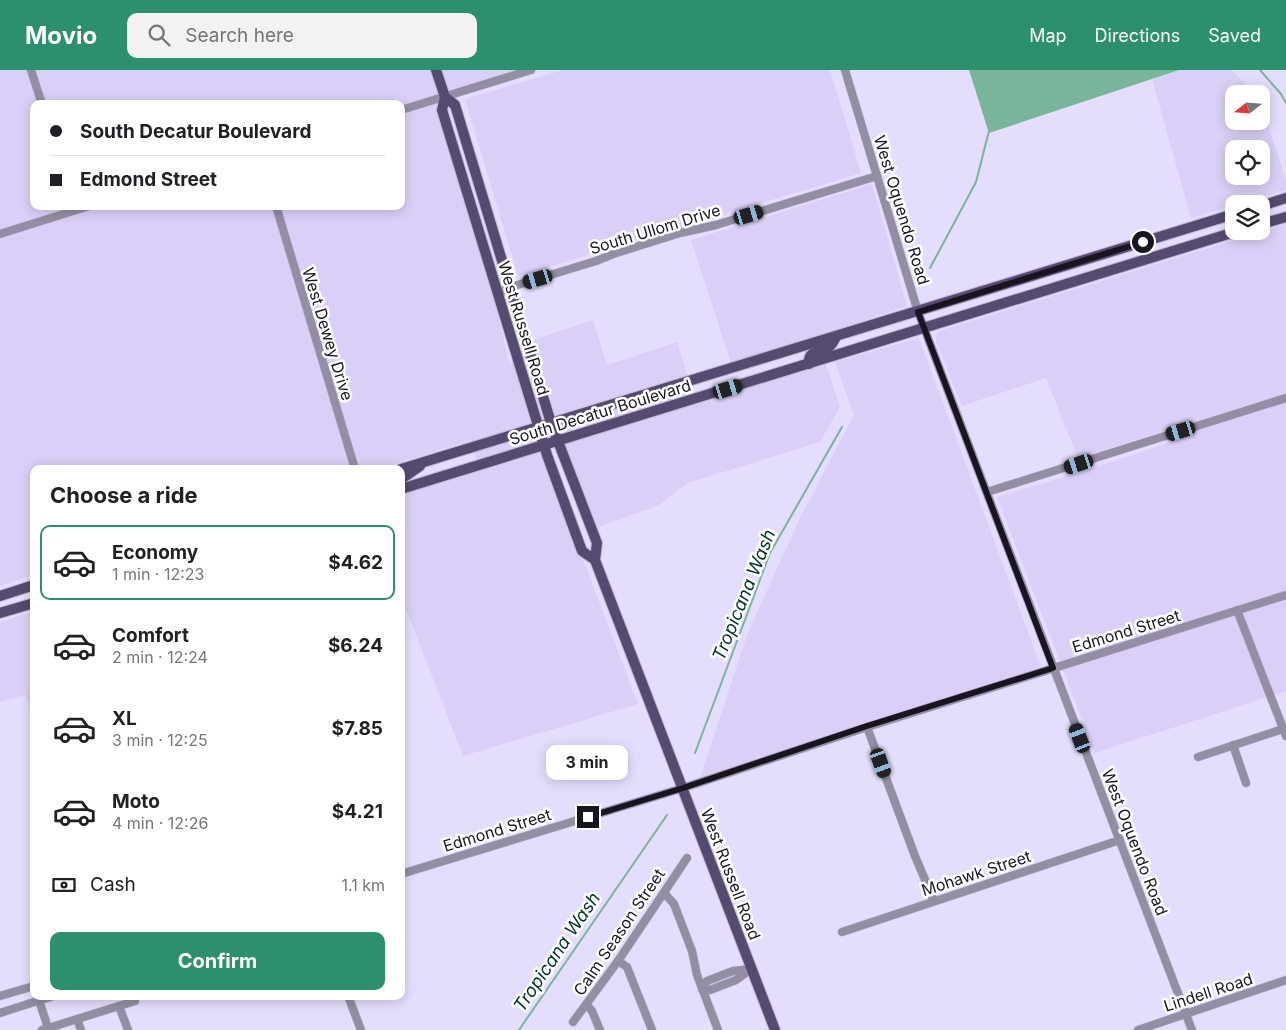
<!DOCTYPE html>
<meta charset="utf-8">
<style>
:root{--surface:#fff;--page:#f2f2f2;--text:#202124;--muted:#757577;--line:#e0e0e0;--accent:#2c906c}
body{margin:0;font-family:Inter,sans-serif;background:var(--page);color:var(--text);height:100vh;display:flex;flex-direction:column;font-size:19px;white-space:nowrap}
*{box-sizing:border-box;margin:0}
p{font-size:16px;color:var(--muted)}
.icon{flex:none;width:28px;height:28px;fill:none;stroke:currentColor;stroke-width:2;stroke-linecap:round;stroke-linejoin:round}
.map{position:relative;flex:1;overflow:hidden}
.side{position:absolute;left:30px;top:395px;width:375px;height:535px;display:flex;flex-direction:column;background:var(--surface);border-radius:10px;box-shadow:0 2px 12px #0003}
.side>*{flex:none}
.hud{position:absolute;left:30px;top:30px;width:375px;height:110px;border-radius:10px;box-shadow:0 2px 12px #0003;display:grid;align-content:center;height:110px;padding:0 20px;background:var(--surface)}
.needle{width:32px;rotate:253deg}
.controls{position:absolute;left:1225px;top:15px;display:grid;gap:10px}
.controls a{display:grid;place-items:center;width:45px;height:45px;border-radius:10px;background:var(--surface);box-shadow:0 2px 12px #0003;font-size:25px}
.end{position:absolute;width:22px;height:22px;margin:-11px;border:6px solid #181520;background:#fff;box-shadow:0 0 0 2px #fff}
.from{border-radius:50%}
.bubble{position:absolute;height:35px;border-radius:10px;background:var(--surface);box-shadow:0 2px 12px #0003;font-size:16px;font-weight:700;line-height:35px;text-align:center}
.car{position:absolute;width:15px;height:30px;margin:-15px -8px;border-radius:6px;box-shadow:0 0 4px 1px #0007;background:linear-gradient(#222 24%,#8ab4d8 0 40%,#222 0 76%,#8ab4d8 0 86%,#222 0)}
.hud b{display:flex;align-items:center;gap:18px;height:48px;font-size:19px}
.hud b+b{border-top:1px solid var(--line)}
.hud i{width:12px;height:12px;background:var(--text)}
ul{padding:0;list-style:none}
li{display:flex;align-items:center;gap:15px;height:75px;margin:0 10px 8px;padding:0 10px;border:2px solid transparent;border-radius:10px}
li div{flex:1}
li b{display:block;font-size:19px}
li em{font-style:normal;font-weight:700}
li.on{border-color:var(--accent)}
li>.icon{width:45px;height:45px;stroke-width:1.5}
h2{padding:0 20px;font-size:22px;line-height:60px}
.pay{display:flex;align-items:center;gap:12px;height:55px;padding:0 20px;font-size:19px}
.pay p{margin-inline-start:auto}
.cta{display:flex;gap:10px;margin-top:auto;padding:10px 20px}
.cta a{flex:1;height:58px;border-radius:10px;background:var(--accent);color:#fff;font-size:20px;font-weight:700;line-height:58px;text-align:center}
header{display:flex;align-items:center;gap:30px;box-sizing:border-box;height:70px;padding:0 25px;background:var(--accent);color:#fff}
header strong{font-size:24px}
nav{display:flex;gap:28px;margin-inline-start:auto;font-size:18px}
.search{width:350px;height:45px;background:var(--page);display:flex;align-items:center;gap:12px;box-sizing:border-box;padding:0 18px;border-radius:10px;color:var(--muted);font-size:19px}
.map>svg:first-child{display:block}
.built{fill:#dad0f7;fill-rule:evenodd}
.water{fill:#79b59a}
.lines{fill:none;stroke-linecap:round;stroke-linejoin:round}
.stream{stroke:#79b59a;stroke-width:2}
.minor-casing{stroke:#c0b9d5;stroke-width:9}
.major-casing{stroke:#c0b9d5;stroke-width:12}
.minor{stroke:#948ea4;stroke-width:8}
.major{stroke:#554a70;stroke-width:10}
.route{stroke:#181520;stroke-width:6}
.labels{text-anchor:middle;stroke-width:5;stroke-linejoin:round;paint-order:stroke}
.street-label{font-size:16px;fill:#181520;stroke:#fff}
.water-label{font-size:18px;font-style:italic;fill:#003423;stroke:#fff}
</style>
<header>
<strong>Movio</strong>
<div class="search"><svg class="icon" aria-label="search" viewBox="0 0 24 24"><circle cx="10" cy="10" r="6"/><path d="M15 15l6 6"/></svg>Search here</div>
<nav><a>Map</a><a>Directions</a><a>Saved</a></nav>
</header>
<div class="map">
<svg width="1286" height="960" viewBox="0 0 1286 960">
<rect width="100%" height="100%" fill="#e5ddfd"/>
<g class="built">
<path d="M0 0H531L446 28 510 295 530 271 593 250 607 295 677 272 696 333 826 294 840 337 820 372 688 413 659 435 596 458 564 373 542 381 638 634 463 686 401 526V423L479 400 471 370 378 399H34V505L0 516ZM34 34H401V136H34Z"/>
<polygon points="563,0 830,0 861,103 518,206 465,29"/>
<path d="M1179 0H1232L1254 24H1234V51H1261V33L1286 110V120L1239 134H1234V135L1191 148 1152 9ZM1234 79H1261V106H1234Z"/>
<polygon points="872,114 907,236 824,264 731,293 691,170"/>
<polygon points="1286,154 1286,621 1095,683 997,427 1081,402 1176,370 1171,359 1078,388 1046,308 962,336 936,271 936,265 939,261"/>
<polygon points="919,268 1041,597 699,711 748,562 800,448 854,345 835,292"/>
<polygon points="34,541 34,648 25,625 0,632 0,552"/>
</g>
<polygon class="water" points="969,0 1179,0 989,63"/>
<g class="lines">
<g class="stream">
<polyline points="1260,0 1281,24 1286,33"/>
<polyline points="930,198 976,112 989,61"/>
<polyline points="695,683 770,483 842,357"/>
<polyline points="519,960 667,745"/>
</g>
<g class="minor-casing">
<g id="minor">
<polyline points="31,0 42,34"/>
<polyline points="845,0 918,242 988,426 1192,960"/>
<polyline points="401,40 531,0"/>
<polyline points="276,136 355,399"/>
<polyline points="0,164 89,136"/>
<polyline points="498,223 511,217 596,191 613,184 680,163 716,155 877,106"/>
<polyline points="987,422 1286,328"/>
<polyline points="1237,540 1286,666"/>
<polyline points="867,657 915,786 934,831"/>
<polyline points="1233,675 1246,713"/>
<polyline points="1198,687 1286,658"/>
<polyline points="401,804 683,718 867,657 1286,525"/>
<polyline points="664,823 674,834 692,881 697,905 718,960"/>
<polyline points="842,862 1120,770"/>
<polyline points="618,891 627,897 652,960"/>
<polygon points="751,899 736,910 710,920 702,919 707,911 733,901"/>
<polyline points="0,926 34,916"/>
<polyline points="348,926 361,960"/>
<polyline points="38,927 48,958"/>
<polyline points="587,935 592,941 600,960"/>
<polyline points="119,936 128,960"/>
<polyline points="0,943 53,926"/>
<polyline points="77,949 81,960"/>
<polyline points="573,952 618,891 687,788"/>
<polyline points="42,960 135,931"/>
<polyline points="1138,960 1286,910"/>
</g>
</g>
<g class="major-casing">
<g id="major">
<polyline points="436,0 445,27 442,40 547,385 582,481 595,490"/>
<polyline points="445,27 455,35 551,353 597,473 595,490 775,960"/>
<polyline points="1261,136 1286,128"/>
<polyline points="1261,154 1286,147"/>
<path d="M809 294C807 279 822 283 829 277 832 275 834 270 836 267"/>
<polyline points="401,399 1234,144"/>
<polyline points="401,409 420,396"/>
<polyline points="401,419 1238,161"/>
<polyline points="0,526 34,515"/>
<polyline points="0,543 34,533"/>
</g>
</g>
<use href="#minor" class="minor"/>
<use href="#major" class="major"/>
</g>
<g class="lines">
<polyline class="route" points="588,747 683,718 867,656 1053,598 918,242 1143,172"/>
</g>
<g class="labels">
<g class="street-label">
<text transform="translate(902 140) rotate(73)" y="6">West Oquendo Road</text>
<text transform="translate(655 159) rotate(-17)" y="6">South Ullom Drive</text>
<text transform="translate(524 258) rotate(73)" y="6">West Russell Road</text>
<text transform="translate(328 264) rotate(73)" y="6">West Dewey Drive</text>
<text transform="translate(600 342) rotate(-17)" y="6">South Decatur Boulevard</text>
<text transform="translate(1126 561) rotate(-17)" y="6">Edmond Street</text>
<text transform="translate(497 760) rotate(-17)" y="6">Edmond Street</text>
<text transform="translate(1135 772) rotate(69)" y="6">West Oquendo Road</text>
<text transform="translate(976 803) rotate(-18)" y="6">Mohawk Street</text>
<text transform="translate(731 804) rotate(69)" y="6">West Russell Road</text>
<text transform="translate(619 862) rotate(-56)" y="6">Calm Season Street</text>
<text transform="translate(1208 922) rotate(-18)" y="6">Lindell Road</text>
</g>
<g class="water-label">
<text transform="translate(744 525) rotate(-68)" y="6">Tropicana Wash</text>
<text transform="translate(557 882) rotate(-56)" y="6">Tropicana Wash</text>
</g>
</g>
</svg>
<div class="controls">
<a><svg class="needle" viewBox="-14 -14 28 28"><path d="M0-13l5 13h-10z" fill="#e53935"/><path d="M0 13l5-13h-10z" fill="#757577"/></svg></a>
<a><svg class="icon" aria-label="locate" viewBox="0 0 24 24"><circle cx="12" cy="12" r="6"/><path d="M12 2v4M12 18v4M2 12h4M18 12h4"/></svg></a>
<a><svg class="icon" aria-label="layers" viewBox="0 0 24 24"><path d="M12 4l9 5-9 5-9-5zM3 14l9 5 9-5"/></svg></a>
</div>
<i class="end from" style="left:1143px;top:172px"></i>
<i class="end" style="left:588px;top:747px"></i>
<div class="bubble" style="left:546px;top:675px;width:82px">3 min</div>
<i class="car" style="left:749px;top:145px;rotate:73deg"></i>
<i class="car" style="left:538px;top:209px;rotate:253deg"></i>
<i class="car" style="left:728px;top:319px;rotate:73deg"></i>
<i class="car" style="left:1181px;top:361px;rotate:253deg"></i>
<i class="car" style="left:1079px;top:394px;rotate:252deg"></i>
<i class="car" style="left:1080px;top:668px;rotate:339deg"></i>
<i class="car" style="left:881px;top:693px;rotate:160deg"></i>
<div class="hud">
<b><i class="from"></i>South Decatur Boulevard</b>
<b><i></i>Edmond Street</b>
</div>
<section class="side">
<h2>Choose a ride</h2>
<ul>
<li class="on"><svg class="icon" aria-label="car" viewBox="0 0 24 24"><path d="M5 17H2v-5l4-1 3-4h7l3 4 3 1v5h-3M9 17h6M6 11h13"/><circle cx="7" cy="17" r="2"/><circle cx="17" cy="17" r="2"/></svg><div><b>Economy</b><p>1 min · 12:23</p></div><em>$4.62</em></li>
<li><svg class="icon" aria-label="car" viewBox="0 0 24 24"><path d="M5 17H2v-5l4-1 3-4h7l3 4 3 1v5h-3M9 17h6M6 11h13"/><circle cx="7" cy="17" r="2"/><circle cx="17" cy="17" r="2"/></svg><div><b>Comfort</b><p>2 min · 12:24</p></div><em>$6.24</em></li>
<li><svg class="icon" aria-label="car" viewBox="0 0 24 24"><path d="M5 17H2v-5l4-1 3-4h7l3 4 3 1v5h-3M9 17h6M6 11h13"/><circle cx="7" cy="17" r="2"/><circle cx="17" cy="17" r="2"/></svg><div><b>XL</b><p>3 min · 12:25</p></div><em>$7.85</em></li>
<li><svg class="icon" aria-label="car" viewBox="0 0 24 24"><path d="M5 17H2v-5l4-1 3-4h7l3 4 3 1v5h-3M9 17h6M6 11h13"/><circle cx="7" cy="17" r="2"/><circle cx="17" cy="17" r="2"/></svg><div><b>Moto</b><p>4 min · 12:26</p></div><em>$4.21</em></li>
</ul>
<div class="pay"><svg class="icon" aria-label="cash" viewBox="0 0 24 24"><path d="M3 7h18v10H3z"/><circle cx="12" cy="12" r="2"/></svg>Cash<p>1.1 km</p></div>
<div class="cta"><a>Confirm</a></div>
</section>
</div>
